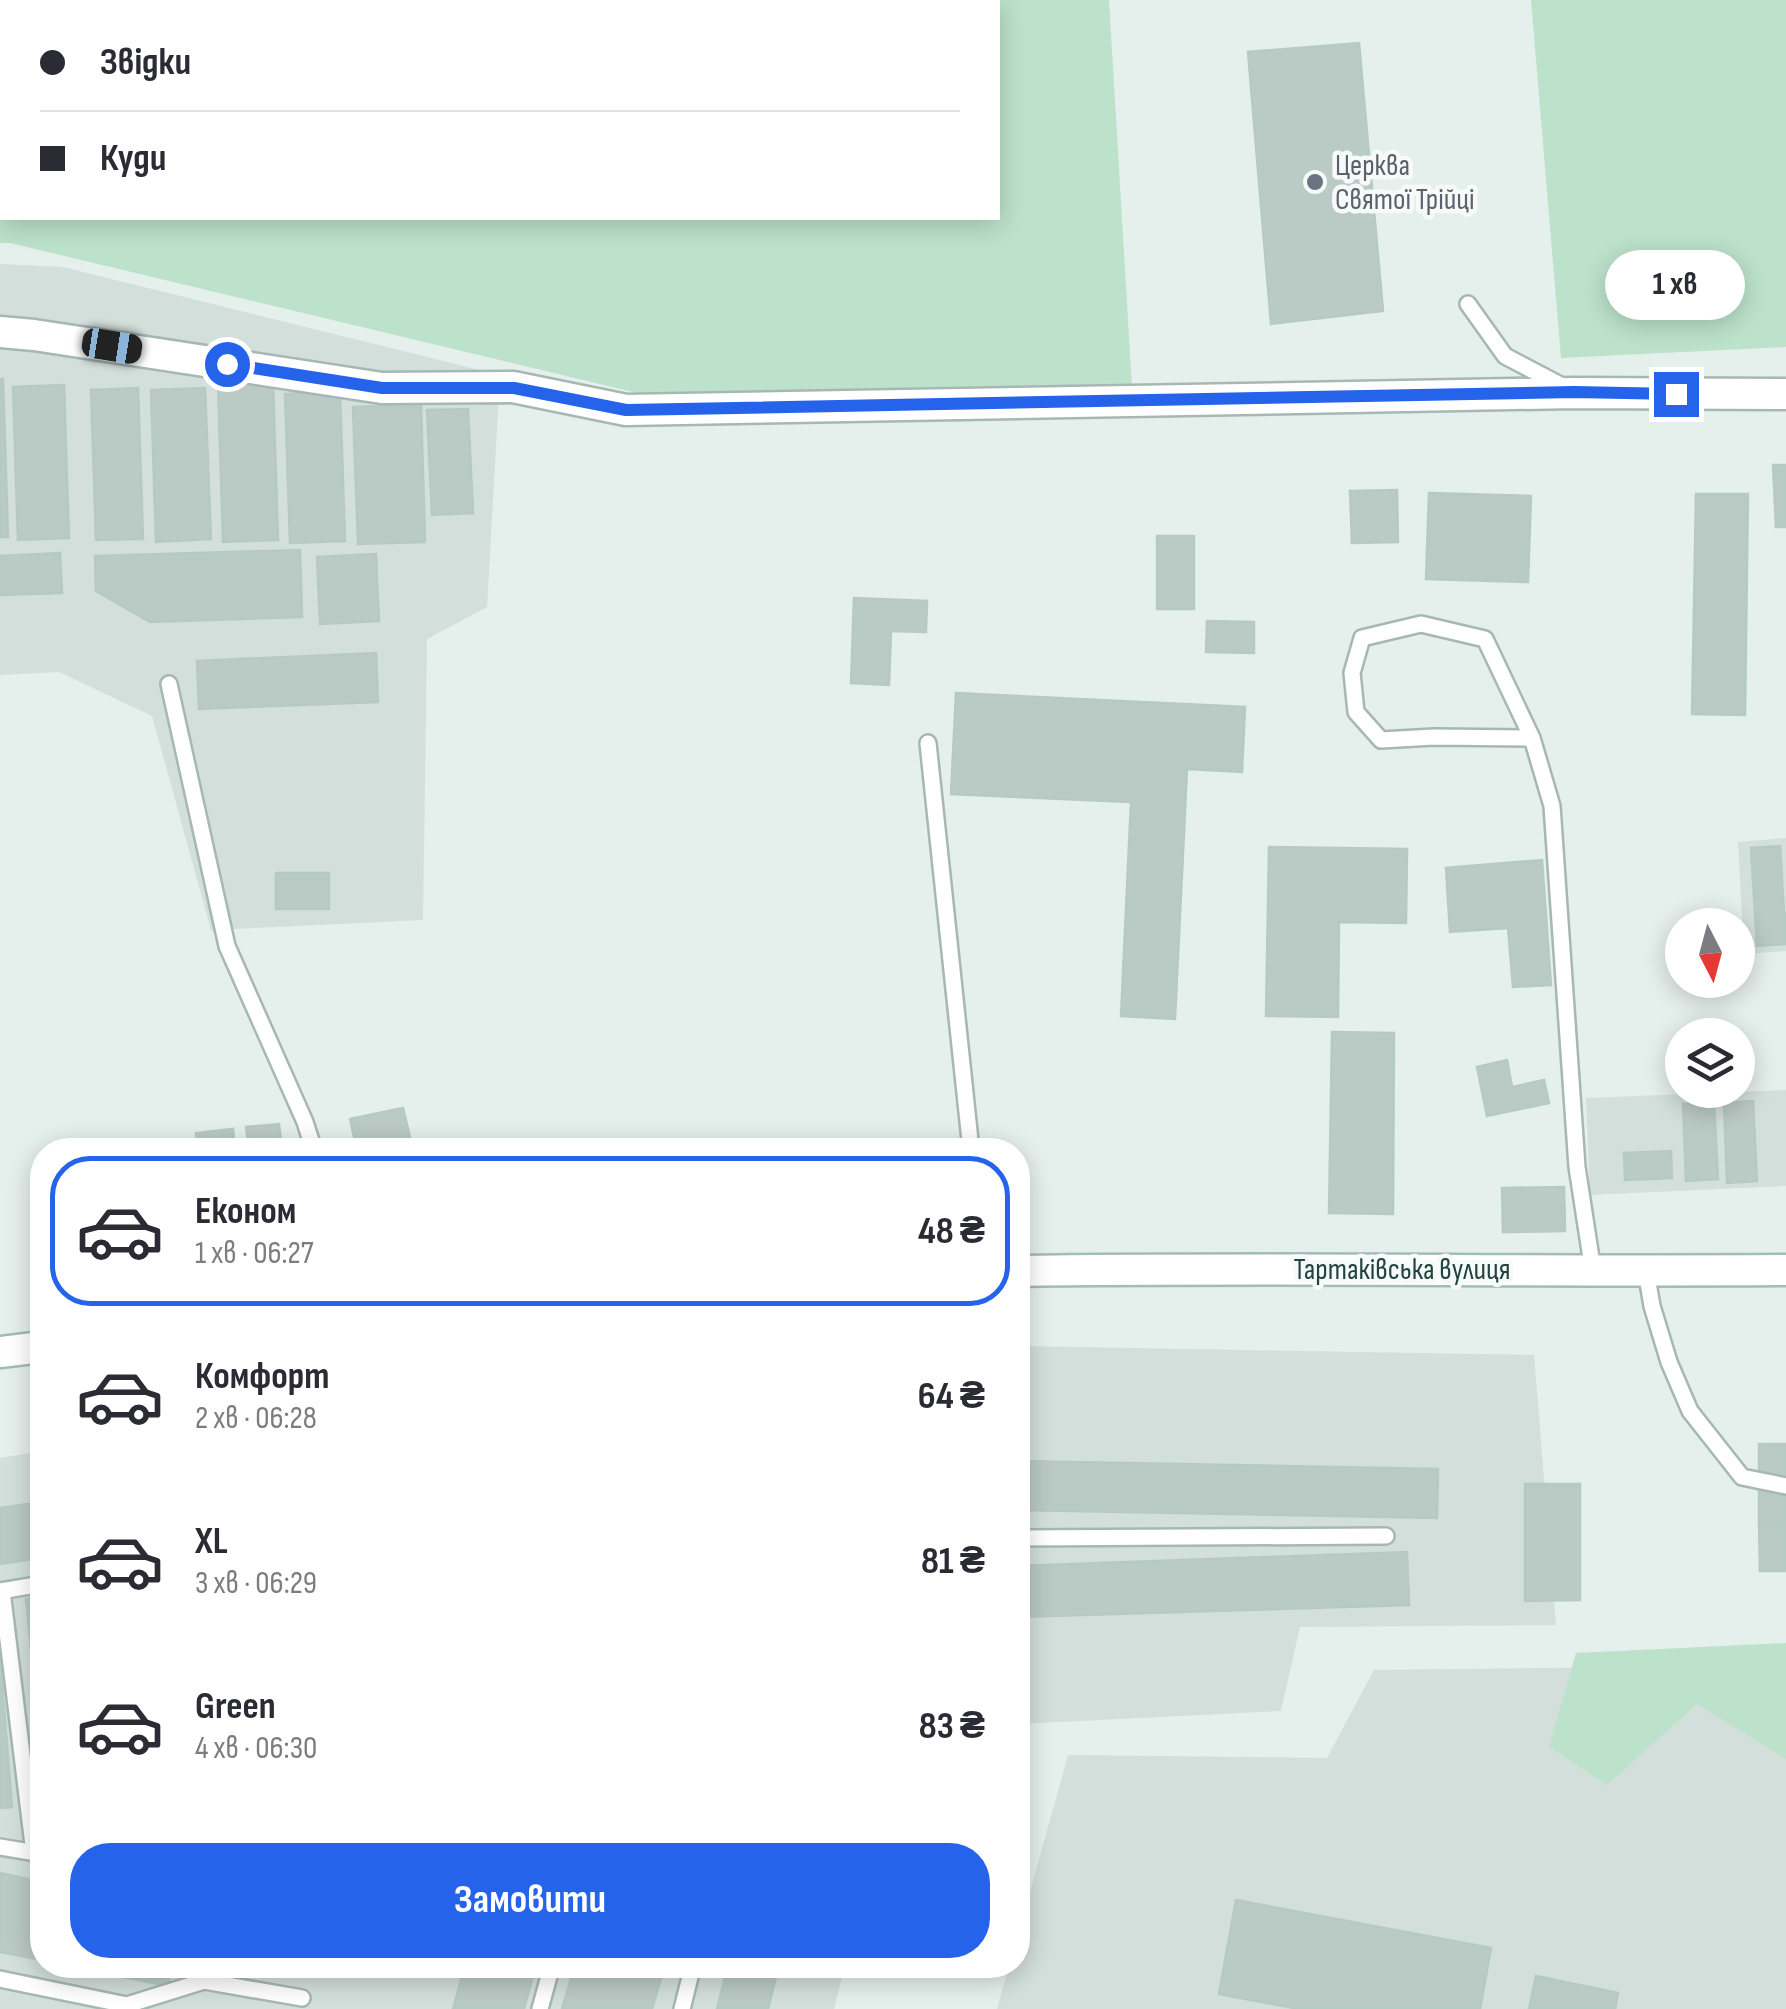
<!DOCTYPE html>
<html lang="uk">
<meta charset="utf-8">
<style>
:root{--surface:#fff;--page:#f2f2f3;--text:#2b2b33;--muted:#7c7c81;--line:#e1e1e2;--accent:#2563eb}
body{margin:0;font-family:"Sofia Sans Condensed",sans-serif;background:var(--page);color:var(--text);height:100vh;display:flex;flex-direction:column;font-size:38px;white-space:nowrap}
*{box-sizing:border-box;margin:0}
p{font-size:32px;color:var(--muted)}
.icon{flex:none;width:55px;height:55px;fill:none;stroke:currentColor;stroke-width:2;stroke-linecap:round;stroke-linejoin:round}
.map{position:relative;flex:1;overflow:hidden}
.panel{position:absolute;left:30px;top:1138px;width:1000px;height:840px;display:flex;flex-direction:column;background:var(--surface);border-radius:40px;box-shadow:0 5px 25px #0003}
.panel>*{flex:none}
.banner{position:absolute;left:0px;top:0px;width:1000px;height:220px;box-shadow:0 5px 25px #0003;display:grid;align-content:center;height:220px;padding:0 40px;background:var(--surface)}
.needle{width:65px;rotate:174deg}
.controls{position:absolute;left:1665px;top:908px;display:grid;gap:20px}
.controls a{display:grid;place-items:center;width:90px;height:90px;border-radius:50%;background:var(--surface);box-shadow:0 5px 25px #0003;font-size:50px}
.end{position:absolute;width:45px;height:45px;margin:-22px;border:12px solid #2563eb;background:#fff;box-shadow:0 0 0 5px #fff}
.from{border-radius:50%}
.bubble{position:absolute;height:70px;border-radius:35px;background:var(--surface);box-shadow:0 5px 25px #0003;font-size:32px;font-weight:700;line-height:70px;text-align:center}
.car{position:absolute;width:30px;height:60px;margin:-30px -15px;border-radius:12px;box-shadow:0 0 8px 2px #0007;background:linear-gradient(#222 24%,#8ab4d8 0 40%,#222 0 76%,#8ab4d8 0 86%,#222 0)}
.banner b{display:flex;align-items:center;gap:35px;height:95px;font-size:38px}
.banner b+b{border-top:2px solid var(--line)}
.banner i{width:25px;height:25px;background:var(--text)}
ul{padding:18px 0 0;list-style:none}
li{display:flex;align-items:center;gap:30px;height:150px;margin:0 20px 15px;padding:0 20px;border:5px solid transparent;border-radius:40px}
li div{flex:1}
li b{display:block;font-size:38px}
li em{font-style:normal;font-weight:700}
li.on{border-color:var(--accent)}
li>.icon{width:90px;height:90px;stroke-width:1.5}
.button{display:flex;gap:20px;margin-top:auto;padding:20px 40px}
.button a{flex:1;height:115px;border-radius:40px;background:var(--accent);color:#fff;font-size:40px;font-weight:700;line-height:115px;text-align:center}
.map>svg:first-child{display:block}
.built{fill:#d3dfdb}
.green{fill:#bce2cb;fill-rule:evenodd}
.building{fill:#bacac5;stroke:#b6cac4;stroke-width:2.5}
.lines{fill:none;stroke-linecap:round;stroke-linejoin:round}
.lane-casing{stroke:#a7b8b4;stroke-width:20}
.street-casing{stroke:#a7b8b4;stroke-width:35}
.secondary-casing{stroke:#a2bcb6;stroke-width:35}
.lane{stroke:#fff;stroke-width:15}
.street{stroke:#fff;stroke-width:30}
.secondary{stroke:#fff;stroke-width:30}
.route{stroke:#2563eb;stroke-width:12}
.worship-dot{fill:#6b7280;stroke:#f6fbf9;stroke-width:4}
.labels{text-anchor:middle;stroke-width:9;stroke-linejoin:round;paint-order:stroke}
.worship-label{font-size:30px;fill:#5b616d;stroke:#f6fbf9;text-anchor:start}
.street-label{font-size:30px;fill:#22433e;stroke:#f6fbf9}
</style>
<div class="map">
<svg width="1786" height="2009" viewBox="0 0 1786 2009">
<rect width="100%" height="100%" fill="#e5efec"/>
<g class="built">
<polygon points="0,264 63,267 500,375 487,607 427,639 423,920 211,930 152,716 59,672 0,675"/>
<polygon points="1786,838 1786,951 1744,954 1738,842"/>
<polygon points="1786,1090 1786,1186 1590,1195 1586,1098"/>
<polygon points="1018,1346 1534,1355 1556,1625 1300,1627 1281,1711 1018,1724"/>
<polygon points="42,1451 42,1965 845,1965 834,2009 0,2009 0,1458"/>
<polygon points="1786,1665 1786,2009 997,2009 1009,1965 1018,1965 1018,1935 1068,1755 1327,1758 1374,1670"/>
</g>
<g class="green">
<path d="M0 0H1109L1132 388 658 398 10 243H0ZM2 2H998V218H2Z"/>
<polygon points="1531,0 1786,0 1786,347 1561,358"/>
<polygon points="1786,1643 1786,1759 1697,1704 1607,1785 1549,1747 1576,1653"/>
</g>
<g class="building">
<polygon points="1359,43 1383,311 1271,324 1248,52"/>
<polygon points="0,379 3,379 8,537 0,537"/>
<polygon points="273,381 278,540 223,542 218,383"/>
<polygon points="64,385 69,538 18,540 13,387"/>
<polygon points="138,388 143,539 96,540 91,390"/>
<polygon points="205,388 211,539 156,542 151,390"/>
<polygon points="340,392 345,541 290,543 285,394"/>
<polygon points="421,405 425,542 358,544 353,407"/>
<polygon points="468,409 473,513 432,515 427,410"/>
<polygon points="1773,465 1786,465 1786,527 1776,527"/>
<polygon points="1397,490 1398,542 1352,543 1350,491"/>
<polygon points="1429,493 1531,496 1528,582 1426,579"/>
<polygon points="1696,494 1748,494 1745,715 1692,714"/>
<rect x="1157" y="536" width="37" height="73"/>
<polygon points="300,550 302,617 150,622 96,591 95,556"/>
<polygon points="60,553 62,593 0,595 0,556"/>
<polygon points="376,554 379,621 320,624 317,557"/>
<polygon points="854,598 927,601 926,632 891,631 889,685 851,683"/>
<polygon points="1207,621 1254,622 1254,653 1206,652"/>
<polygon points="376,653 378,702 199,709 197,661"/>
<polygon points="956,693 1245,707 1242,772 1187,769 1175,1019 1121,1016 1131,802 951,794"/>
<polygon points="1780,846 1784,914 1786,913 1786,944 1757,946 1751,848"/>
<polygon points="1269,847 1407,849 1406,923 1339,922 1338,1017 1266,1016"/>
<polygon points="1542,860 1551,985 1513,987 1508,928 1450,932 1446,868"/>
<rect x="276" y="873" width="53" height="36"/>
<polygon points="1332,1032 1394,1033 1393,1214 1329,1213"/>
<polygon points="1507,1060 1512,1087 1544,1080 1549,1103 1487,1116 1477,1067"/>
<polygon points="1753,1101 1757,1181 1727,1183 1724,1103"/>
<polygon points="1714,1102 1718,1179 1686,1181 1683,1104"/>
<polygon points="403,1108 413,1150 357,1150 350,1119"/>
<polygon points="279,1124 282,1150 249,1150 246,1127"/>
<polygon points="233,1129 235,1150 198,1150 196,1133"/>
<polygon points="1671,1151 1672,1178 1625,1180 1624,1153"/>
<polygon points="1564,1187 1565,1231 1503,1232 1502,1188"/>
<rect x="1759" y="1444" width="27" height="79"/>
<polygon points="1018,1461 1438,1469 1437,1518 1018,1510"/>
<polygon points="1525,1484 1580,1484 1580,1600 1525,1601"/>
<polygon points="42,1502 42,1558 0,1564 0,1508"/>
<polygon points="1759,1523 1786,1523 1786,1571 1760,1571"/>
<polygon points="1407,1552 1409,1605 1018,1617 1018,1566"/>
<polygon points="42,1597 42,1756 26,1599"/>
<polygon points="0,1657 12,1807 0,1808"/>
<polygon points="0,1873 42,1882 42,1960 0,1952"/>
<polygon points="1236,1900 1491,1948 1480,2009 1299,2009 1219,1994"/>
<polygon points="65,1965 172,1965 168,1986"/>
<polygon points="465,1965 536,1965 524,2009 453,2009"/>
<polygon points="575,1965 665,1965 652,2009 562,2009"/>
<polygon points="728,1965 779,1965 768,2009 717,2009"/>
<polygon points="1536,1976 1618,1993 1615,2009 1529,2009"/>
</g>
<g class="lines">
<g class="lane-casing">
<g id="lane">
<polyline points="1468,304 1505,356 1566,388"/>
<polyline points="169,684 227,946 305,1122 314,1150"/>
<polyline points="1532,738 1434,737 1381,740 1356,712 1352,673 1362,638 1421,624 1485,639 1532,738 1552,806 1577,1167 1593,1271"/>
<polyline points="928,743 971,1150"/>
<polyline points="1646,1271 1652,1306 1669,1362 1690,1411 1742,1477 1786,1486"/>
<polyline points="1018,1538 1386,1536"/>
<polyline points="0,1591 42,1584"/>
<polyline points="2,1591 34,1853"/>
<polyline points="0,1847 42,1854"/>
<polyline points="0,1979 127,2005 204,1981 302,1998"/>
<polyline points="540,2009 552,1965"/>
<polyline points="682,2009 693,1965"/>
</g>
</g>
<g class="street-casing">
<polyline id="street" points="0,332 34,335 382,388 513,387 626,410 1574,393 1786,394"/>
</g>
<g class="secondary-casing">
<g id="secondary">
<path d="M1018 1271C1274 1267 1530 1272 1786 1270"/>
<polyline points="0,1352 42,1347"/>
</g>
</g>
<use href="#lane" class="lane"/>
<use href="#street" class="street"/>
<use href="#secondary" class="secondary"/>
</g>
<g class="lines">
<polyline class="route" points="227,364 382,388 514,388 626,410 1574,392 1676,394"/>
</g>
<circle class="worship-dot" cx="1315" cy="182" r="10"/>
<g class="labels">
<g class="worship-label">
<text x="1335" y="175">Церква<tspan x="1335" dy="34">Святої Трійці</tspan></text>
</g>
<g class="street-label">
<text x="1402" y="1279">Тартаківська вулиця</text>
</g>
</g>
</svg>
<div class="controls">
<a><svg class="needle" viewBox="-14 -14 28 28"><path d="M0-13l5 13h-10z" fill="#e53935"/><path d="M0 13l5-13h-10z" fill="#7c7c81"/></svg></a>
<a><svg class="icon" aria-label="layers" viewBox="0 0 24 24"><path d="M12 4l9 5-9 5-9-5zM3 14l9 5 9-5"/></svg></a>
</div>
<i class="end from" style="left:227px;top:364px"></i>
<i class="end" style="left:1676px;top:394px"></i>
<div class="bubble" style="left:1605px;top:250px;width:140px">1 хв</div>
<i class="car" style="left:112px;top:346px;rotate:99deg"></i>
<div class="banner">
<b><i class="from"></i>Звідки</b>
<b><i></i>Куди</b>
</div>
<section class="panel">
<ul>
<li class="on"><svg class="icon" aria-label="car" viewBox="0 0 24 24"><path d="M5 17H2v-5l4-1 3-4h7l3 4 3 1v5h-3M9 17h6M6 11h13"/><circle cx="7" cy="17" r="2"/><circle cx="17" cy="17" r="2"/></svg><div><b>Економ</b><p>1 хв · 06:27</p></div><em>48 ₴</em></li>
<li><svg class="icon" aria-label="car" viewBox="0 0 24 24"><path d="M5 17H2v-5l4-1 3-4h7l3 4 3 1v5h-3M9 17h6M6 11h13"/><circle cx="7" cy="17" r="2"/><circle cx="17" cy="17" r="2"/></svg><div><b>Комфорт</b><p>2 хв · 06:28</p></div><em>64 ₴</em></li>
<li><svg class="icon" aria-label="car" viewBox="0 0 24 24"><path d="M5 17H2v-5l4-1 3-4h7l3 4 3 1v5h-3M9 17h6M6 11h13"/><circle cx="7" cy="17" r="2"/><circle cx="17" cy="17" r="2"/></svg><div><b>XL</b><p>3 хв · 06:29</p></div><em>81 ₴</em></li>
<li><svg class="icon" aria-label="car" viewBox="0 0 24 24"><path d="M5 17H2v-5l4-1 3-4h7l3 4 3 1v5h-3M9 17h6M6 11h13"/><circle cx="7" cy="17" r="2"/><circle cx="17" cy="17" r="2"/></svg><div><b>Green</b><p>4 хв · 06:30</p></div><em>83 ₴</em></li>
</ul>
<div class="button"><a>Замовити</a></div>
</section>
</div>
